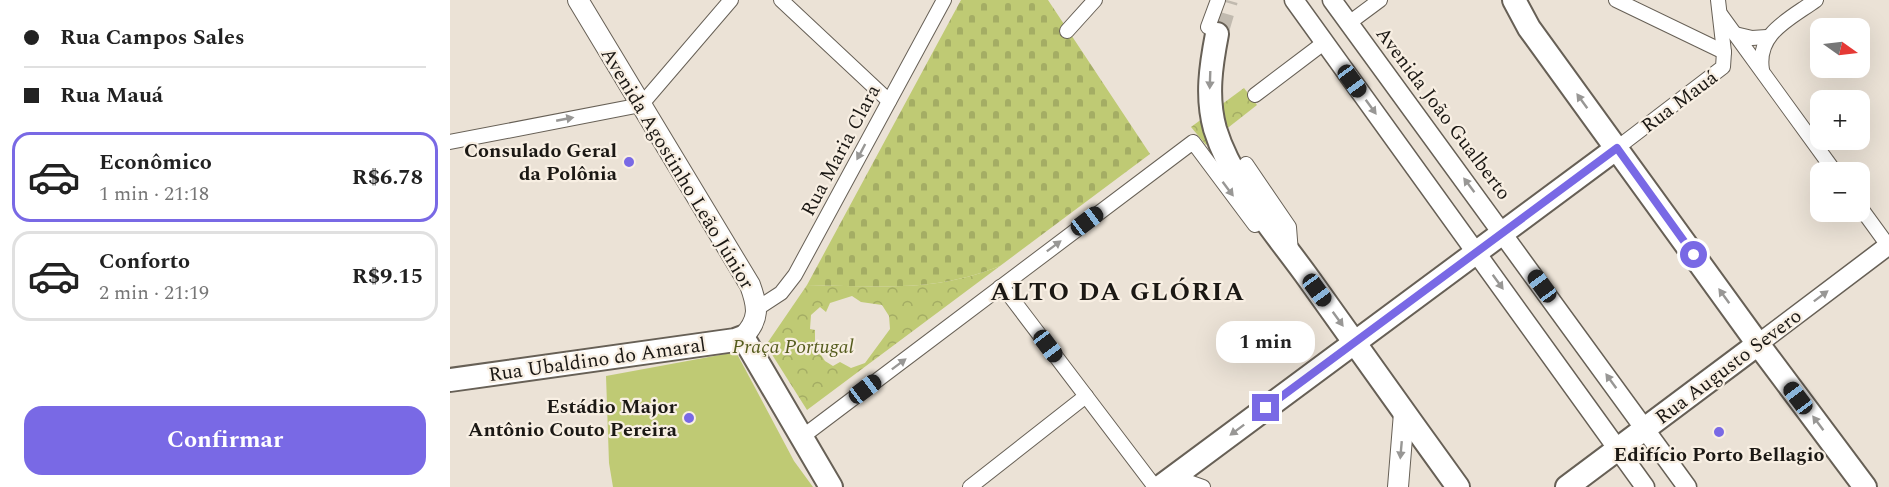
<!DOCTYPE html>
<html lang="pt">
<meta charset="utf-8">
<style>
:root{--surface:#fff;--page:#f2f2f2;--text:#222;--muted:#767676;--line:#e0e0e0;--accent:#7969e5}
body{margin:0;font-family:Spectral,serif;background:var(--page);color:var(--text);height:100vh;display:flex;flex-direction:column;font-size:22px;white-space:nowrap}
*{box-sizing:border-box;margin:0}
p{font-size:20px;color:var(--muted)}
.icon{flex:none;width:33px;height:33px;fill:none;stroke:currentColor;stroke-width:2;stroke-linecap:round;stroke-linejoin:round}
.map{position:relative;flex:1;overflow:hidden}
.details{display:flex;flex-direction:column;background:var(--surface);width:450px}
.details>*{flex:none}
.hud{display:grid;align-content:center;height:132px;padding:0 24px;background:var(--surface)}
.needle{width:39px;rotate:104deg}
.fabs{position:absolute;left:1360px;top:18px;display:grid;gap:12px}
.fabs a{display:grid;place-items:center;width:60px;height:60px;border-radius:12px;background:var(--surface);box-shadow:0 6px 24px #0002;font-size:30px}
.end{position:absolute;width:27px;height:27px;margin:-14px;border:8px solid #7969e5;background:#fff;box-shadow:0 0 0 3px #fff}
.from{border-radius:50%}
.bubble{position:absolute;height:42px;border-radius:18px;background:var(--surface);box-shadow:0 6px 24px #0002;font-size:20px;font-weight:700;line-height:42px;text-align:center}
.car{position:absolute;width:18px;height:36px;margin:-18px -9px;border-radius:8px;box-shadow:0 0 4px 2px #0007;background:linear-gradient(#222 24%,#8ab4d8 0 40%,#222 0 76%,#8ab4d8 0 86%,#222 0)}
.hud b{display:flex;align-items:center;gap:21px;height:57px;font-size:22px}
.hud b+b{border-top:2px solid var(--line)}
.hud i{width:15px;height:15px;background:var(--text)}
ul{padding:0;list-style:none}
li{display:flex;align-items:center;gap:18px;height:90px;margin:0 12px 9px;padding:0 12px;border:3px solid var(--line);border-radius:18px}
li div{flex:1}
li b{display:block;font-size:22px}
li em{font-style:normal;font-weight:700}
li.on{border-color:var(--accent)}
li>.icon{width:54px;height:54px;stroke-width:1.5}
.cta{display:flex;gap:12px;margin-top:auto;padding:12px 24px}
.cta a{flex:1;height:69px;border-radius:18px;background:var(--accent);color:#fff;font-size:24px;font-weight:700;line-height:69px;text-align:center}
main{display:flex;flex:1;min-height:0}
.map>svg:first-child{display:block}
.forest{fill:url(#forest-crowns);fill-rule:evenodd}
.cemetery{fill:url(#cemetery-stones)}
.pitch{fill:#bfca74}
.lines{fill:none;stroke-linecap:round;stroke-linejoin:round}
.primary-tunnel{stroke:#c1baaf;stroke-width:22;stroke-dasharray:22 11;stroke-linecap:butt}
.minor-casing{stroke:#676056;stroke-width:16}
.tertiary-casing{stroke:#676056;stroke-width:21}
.secondary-casing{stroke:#676056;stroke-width:22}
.primary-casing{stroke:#676056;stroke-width:26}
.minor{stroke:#fff;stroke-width:14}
.tertiary{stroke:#fff;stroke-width:18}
.secondary{stroke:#fff;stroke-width:20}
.primary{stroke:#fff;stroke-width:22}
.oneway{fill:#989795}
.route{stroke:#7969e5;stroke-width:8}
.poi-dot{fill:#7969e5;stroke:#f8efe3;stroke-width:2}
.labels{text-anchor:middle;stroke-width:4.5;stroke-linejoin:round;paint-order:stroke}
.street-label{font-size:20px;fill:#1b1814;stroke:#f8efe3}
.poi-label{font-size:20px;font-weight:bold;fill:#1b1814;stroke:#f8efe3;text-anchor:end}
.park-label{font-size:20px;font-style:italic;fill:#555c1e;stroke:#f8efe3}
.district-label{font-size:26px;font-weight:bold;letter-spacing:1.5px;fill:#1b1814;stroke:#f8efe3}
</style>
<main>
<section class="details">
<div class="hud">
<b><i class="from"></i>Rua Campos Sales</b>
<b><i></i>Rua Mauá</b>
</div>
<ul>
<li class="on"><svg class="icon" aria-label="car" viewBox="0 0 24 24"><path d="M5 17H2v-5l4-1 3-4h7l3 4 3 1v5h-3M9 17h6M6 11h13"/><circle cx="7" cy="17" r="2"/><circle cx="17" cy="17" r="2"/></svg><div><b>Econômico</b><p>1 min · 21:18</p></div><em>R$6.78</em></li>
<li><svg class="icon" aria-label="car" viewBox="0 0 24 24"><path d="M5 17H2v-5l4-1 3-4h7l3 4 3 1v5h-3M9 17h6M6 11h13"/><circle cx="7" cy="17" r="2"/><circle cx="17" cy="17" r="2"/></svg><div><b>Conforto</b><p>2 min · 21:19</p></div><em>R$9.15</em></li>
</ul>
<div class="cta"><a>Confirmar</a></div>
</section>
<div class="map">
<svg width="1439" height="487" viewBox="0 0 1439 487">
<defs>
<pattern id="forest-crowns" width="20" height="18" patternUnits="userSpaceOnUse" patternTransform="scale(1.5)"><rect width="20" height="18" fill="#bfca74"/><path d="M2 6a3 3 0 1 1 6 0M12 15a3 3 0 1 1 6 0" fill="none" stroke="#a4ad64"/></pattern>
<pattern id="cemetery-stones" width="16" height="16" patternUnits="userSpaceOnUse" patternTransform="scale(1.5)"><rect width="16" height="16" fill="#bfca74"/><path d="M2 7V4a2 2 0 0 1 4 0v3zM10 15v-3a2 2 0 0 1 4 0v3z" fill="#a4ad64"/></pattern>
</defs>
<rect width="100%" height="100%" fill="#ebe2d6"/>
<g class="forest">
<polygon points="794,88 807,105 756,145 741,127"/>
<path d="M550 266 357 410 316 345 357 285C427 286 483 293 550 266ZM402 296 411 302 432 305 439 316 440 329 415 363 401 368 390 362 383 366 375 361 369 352 371 350 365 342V330L360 329 361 315 370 307 376 312 380 303Z"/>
</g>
<path class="cemetery" d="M511 0H598L700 154 550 266C483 293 427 286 357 285Z"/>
<polygon class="pitch" points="286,352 344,461 363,487 163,487 159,463 156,376"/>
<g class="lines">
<polyline class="primary-tunnel" points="767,34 777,0"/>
<g class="minor-casing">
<g id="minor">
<polyline points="331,0 439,101"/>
<polyline points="1166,0 1274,52"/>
<polyline points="1271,15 1385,172"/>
<polyline points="899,23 930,0"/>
<polyline points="758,27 768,0"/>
<polyline points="617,31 645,0"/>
<polyline points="1285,34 1302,38 1317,37"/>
<path d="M1312 70C1306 33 1340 19 1366 0"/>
<polyline points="805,95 875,42"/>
<polyline points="0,142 191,105 281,0"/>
<polyline points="1167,148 1273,67 1274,52 1268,0"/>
<polyline points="796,164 839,227 841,253"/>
<polyline points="1410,207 1439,247"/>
<polyline points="550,287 560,296 705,487"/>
<polyline points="308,308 331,293 345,275 494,0"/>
<polyline points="352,437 743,142 805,225"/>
<polyline points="717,486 739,482 753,487"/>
<polyline points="520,487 636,396"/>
</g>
</g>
<g class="tertiary-casing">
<g id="tertiary">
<polyline points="844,0 1195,487"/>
<polyline points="882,0 1237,487"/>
<polyline points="1308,344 1439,245"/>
</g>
</g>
<g class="secondary-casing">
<g id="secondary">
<path d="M128 0 300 285C308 307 310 319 293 337"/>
<polyline points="948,487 954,413"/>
</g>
</g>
<g class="primary-casing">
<g id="primary">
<polyline points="1064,0 1079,28 1308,344 1415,487"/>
<path d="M767 34C761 65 756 97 765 129 782 184 826 233 859 279 909 349 958 418 1008 487"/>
<polyline points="0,380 285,340 293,337 381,487"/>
<polyline points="710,487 1167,148"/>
<polyline points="1117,487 1308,344"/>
</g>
</g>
<use href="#minor" class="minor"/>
<use href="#tertiary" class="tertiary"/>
<use href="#secondary" class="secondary"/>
<use href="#primary" class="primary"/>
</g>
<defs><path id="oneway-solid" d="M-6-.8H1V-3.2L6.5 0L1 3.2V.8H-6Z" transform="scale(1.5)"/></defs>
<g class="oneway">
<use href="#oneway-solid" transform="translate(760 80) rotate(92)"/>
<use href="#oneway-solid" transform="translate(1132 101) rotate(-126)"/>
<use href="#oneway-solid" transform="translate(921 107) rotate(54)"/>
<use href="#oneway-solid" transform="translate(115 119) rotate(-11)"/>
<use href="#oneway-solid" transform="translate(411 152) rotate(118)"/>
<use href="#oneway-solid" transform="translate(1019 185) rotate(-127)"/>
<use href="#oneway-solid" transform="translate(778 189) rotate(53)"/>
<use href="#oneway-solid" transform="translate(604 246) rotate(-37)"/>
<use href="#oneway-solid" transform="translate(1048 282) rotate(54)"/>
<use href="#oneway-solid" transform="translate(1274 296) rotate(-126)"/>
<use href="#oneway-solid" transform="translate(1371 296) rotate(-37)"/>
<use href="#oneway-solid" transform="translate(888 319) rotate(54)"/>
<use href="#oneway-solid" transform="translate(449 364) rotate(-37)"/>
<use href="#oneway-solid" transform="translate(1161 381) rotate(-126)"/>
<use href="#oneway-solid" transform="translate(1368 423) rotate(-127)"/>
<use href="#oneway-solid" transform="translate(787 430) rotate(143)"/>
<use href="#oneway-solid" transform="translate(951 450) rotate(95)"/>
</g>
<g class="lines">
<polyline class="route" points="816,408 1167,148 1244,255"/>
</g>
<g class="poi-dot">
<circle cx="179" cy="162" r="6"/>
<circle cx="239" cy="418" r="6"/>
<circle cx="1269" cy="432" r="6"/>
</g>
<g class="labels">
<g class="street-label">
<text transform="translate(1229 101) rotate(-37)" y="7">Rua Mauá</text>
<text transform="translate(994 113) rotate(53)" y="7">Avenida João Gualberto</text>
<text transform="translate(390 150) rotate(-62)" y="7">Rua Maria Clara</text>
<text transform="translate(228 168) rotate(59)" y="7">Avenida Agostinho Leão Júnior</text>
<text transform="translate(147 359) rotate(-8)" y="7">Rua Ubaldino do Amaral</text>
<text transform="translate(1278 366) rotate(-37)" y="7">Rua Augusto Severo</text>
</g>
<g class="poi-label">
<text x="167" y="157">Consulado Geral<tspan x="167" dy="23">da Polônia</tspan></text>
<text x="227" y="413">Estádio Major<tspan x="227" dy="23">Antônio Couto Pereira</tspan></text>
<text x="1269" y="461" text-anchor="middle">Edifício Porto Bellagio</text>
</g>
<g class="park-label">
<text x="343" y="353">Praça Portugal</text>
</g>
<g class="district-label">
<text x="668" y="300">ALTO DA GLÓRIA</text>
</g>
</g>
</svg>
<div class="fabs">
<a><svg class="needle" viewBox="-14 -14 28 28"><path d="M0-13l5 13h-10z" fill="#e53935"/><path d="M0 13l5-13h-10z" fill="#767676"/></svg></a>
<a>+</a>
<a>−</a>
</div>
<i class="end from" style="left:1244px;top:255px"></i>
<i class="end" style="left:816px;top:408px"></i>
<div class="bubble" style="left:766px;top:321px;width:99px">1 min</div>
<i class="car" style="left:902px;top:81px;rotate:144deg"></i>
<i class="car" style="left:637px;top:221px;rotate:53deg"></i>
<i class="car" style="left:1092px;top:286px;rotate:324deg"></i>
<i class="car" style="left:867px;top:290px;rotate:144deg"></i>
<i class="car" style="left:598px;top:346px;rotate:143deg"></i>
<i class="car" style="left:415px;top:389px;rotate:53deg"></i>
<i class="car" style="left:1348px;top:398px;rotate:323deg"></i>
</div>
</main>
